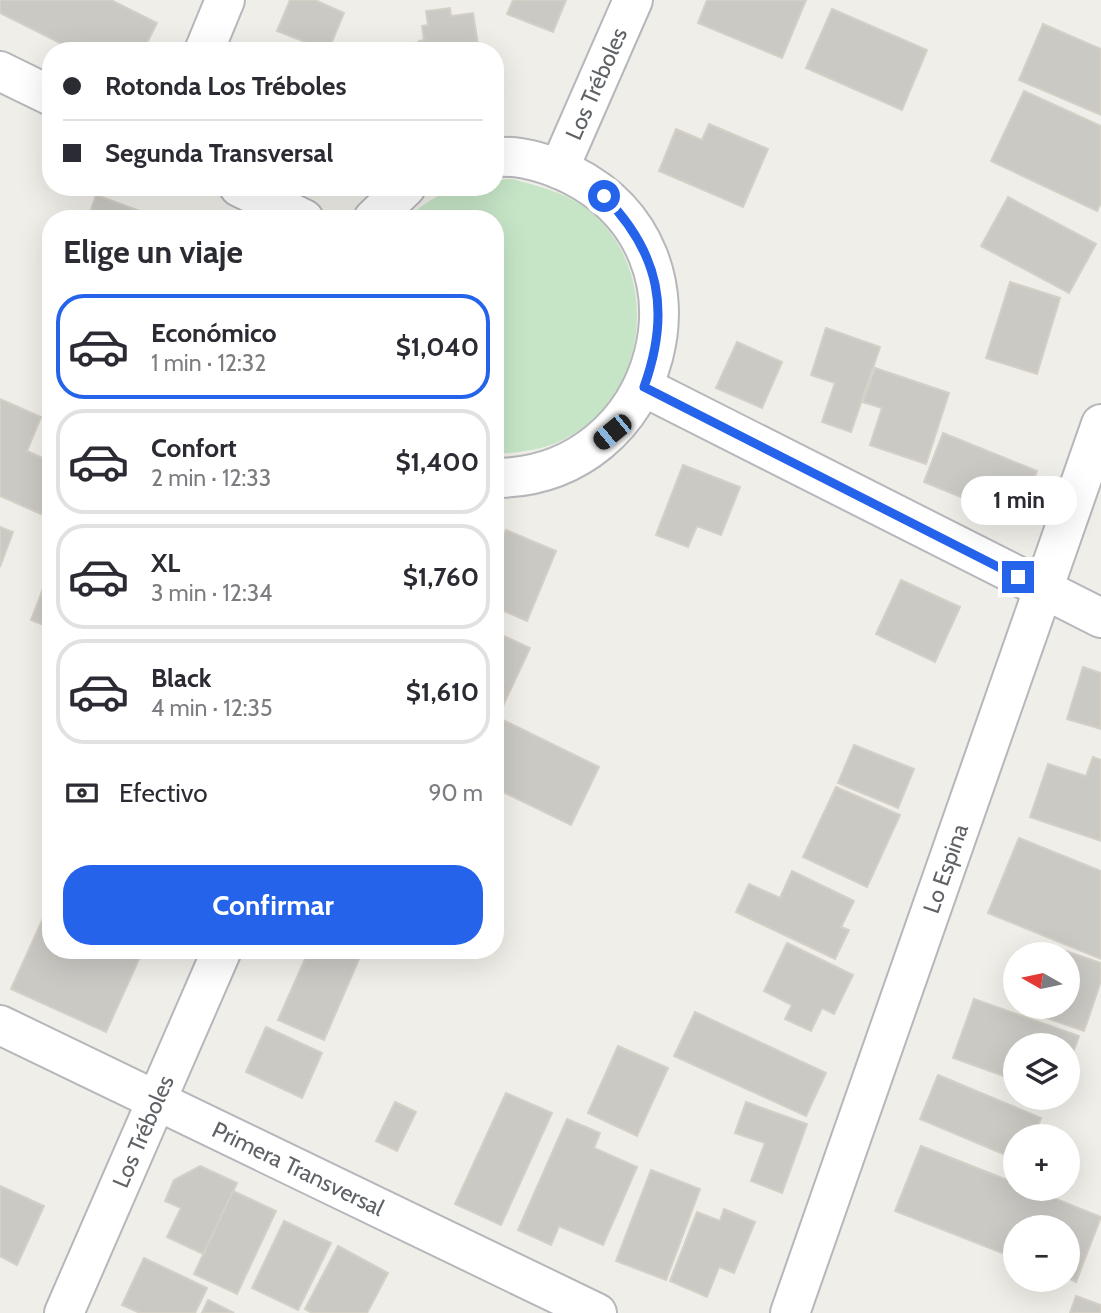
<!DOCTYPE html>
<html lang="es">
<meta charset="utf-8">
<style>
:root{--surface:#fff;--page:#f2f2f3;--text:#2b2b33;--muted:#7c7c81;--line:#e1e1e2;--accent:#2563eb}
body{margin:0;font-family:Cabin,sans-serif;background:var(--page);color:var(--text);height:100vh;display:flex;flex-direction:column;font-size:26px;white-space:nowrap}
*{box-sizing:border-box;margin:0}
p{font-size:23px;color:var(--muted)}
.icon{flex:none;width:38px;height:38px;fill:none;stroke:currentColor;stroke-width:2;stroke-linecap:round;stroke-linejoin:round}
.map{position:relative;flex:1;overflow:hidden}
.drawer{position:absolute;left:42px;top:210px;width:462px;height:749px;display:flex;flex-direction:column;background:var(--surface);border-radius:28px;box-shadow:0 7px 28px #0002}
.drawer>*{flex:none}
.banner{position:absolute;left:42px;top:42px;width:462px;height:154px;border-radius:28px;box-shadow:0 7px 28px #0002;display:grid;align-content:center;height:154px;padding:0 21px;background:var(--surface)}
.needle{width:46px;rotate:279deg}
.fabs{position:absolute;left:1003px;top:942px;display:grid;gap:14px}
.fabs a{display:grid;place-items:center;width:77px;height:77px;border-radius:50%;background:var(--surface);box-shadow:0 7px 28px #0002;font-size:35px}
.end{position:absolute;width:32px;height:32px;margin:-16px;border:9px solid #2563eb;background:#fff;box-shadow:0 0 0 4px #fff}
.from{border-radius:50%}
.bubble{position:absolute;height:49px;border-radius:24px;background:var(--surface);box-shadow:0 7px 28px #0002;font-size:23px;font-weight:700;line-height:49px;text-align:center}
.car{position:absolute;width:21px;height:42px;margin:-21px -10px;border-radius:9px;box-shadow:0 0 5px 2px #0007;background:linear-gradient(#222 24%,#8ab4d8 0 40%,#222 0 76%,#8ab4d8 0 86%,#222 0)}
.banner b{display:flex;align-items:center;gap:24px;height:66px;font-size:26px}
.banner b+b{border-top:2px solid var(--line)}
.banner i{width:18px;height:18px;background:var(--text)}
ul{padding:0;list-style:none}
li{display:flex;align-items:center;gap:21px;height:105px;margin:0 14px 10px;padding:0 7px;border:4px solid var(--line);border-radius:28px}
li div{flex:1}
li b{display:block;font-size:26px}
li em{font-style:normal;font-weight:700}
li.selected{border-color:var(--accent)}
li>.icon{width:63px;height:63px;stroke-width:1.5}
h2{padding:0 21px;font-size:32px;line-height:84px}
.pay{display:flex;align-items:center;gap:18px;height:77px;padding:0 21px;font-size:26px}
.pay p{margin-inline-start:auto}
.button{display:flex;gap:14px;margin-top:auto;padding:14px 21px}
.button a{flex:1;height:80px;border-radius:28px;background:var(--accent);color:#fff;font-size:28px;font-weight:700;line-height:80px;text-align:center}
.map>svg:first-child{display:block}
.green{fill:#c6e5c7}
.building{fill:#cbc9c4;stroke:#d4d0c6;stroke-width:2}
.lines{fill:none;stroke-linecap:round;stroke-linejoin:round}
.minor-casing{stroke:#b5b7bb;stroke-width:42}
.minor{stroke:#fff;stroke-width:38}
.route{stroke:#2563eb;stroke-width:9}
.labels{text-anchor:middle;stroke-width:6;stroke-linejoin:round;paint-order:stroke}
.street-label{font-size:23px;fill:#5f6266;stroke:#fff}
</style>
<div class="map">
<svg width="1101" height="1313" viewBox="0 0 1101 1313">
<rect width="100%" height="100%" fill="#f0eee8"/>
<path class="green" d="M512 179C539 186 567 193 590 211 660 270 650 388 572 435 548 450 522 452 495 454V219H406C438 191 453 187 495 187V180Z"/>
<g class="building">
<polygon points="0,0 111,0 157,23 143,51 76,51 0,13"/>
<polygon points="290,0 315,0 344,13 328,51 277,31"/>
<polygon points="513,0 566,0 553,32 507,14"/>
<polygon points="707,0 806,0 782,58 698,23"/>
<polygon points="450,8 451,16 473,13 479,51 420,51 419,41 424,40 422,26 428,25 426,11"/>
<polygon points="832,9 927,50 902,110 806,68"/>
<polygon points="1043,24 1101,49 1101,115 1019,80"/>
<polygon points="411,43 412,51 353,51"/>
<polygon points="1024,91 1101,126 1101,203 1097,211 991,161"/>
<polygon points="709,124 768,149 743,207 659,171 676,129 702,140"/>
<polygon points="96,195 143,212 141,219 88,219"/>
<polygon points="1008,197 1096,244 1069,293 981,246"/>
<polygon points="1010,282 1060,298 1037,374 986,358"/>
<polygon points="826,328 880,347 851,432 822,422 835,383 811,375"/>
<polygon points="737,342 782,362 762,408 716,388"/>
<polygon points="875,368 949,393 926,464 870,445 882,408 863,402"/>
<polygon points="0,399 41,417 27,451 51,462 50,518 0,496"/>
<polygon points="943,433 1037,471 1017,520 924,482"/>
<polygon points="683,465 740,487 721,535 697,526 688,547 656,535"/>
<polygon points="0,527 13,532 0,567"/>
<polygon points="506,530 556,551 527,621 495,607 495,547 498,548"/>
<polygon points="51,568 51,628 31,620"/>
<polygon points="901,580 960,607 935,662 876,634"/>
<polygon points="495,632 530,648 502,708 495,705"/>
<polygon points="1083,667 1101,673 1101,729 1067,719"/>
<polygon points="495,716 599,767 571,825 495,788"/>
<polygon points="854,745 914,769 898,808 838,783"/>
<polygon points="1093,757 1101,760 1101,841 1030,817 1048,764 1086,776"/>
<polygon points="836,787 900,815 867,887 803,857"/>
<polygon points="1019,838 1101,871 1101,959 988,913"/>
<polygon points="792,871 854,901 841,927 849,930 835,959 736,912 749,884 780,898"/>
<polygon points="45,914 51,916 51,950 125,950 140,957 106,1032 11,989"/>
<polygon points="787,943 853,975 834,1014 822,1008 811,1031 785,1019 792,1005 764,991"/>
<polygon points="1054,947 1101,963 1101,981 1084,1031 1032,1013 1034,1006 1068,1006 1068,954 1052,954"/>
<polygon points="309,950 339,950 359,959 324,1040 278,1020"/>
<polygon points="974,999 1079,1036 1068,1067 1068,1045 1015,1045 1015,1080 953,1058"/>
<polygon points="695,1012 826,1073 806,1116 674,1056"/>
<polygon points="266,1027 322,1053 302,1098 246,1072"/>
<polygon points="618,1046 668,1068 637,1136 588,1113"/>
<polygon points="938,1075 1041,1118 1034,1136 1015,1136 1015,1159 920,1119"/>
<polygon points="506,1093 552,1113 501,1225 455,1204"/>
<polygon points="395,1102 416,1112 397,1151 376,1141"/>
<polygon points="746,1102 807,1124 782,1193 751,1181 765,1143 735,1133"/>
<polygon points="567,1119 600,1133 594,1148 637,1167 603,1245 559,1226 551,1245 518,1230"/>
<polygon points="921,1146 1015,1183 1015,1188 1029,1188 1101,1217 1076,1282 1068,1278 1068,1227 1015,1227 1015,1258 895,1211"/>
<polygon points="200,1166 237,1183 203,1254 167,1237 181,1208 165,1201 174,1180"/>
<polygon points="651,1170 700,1189 666,1280 616,1261"/>
<polygon points="0,1186 44,1206 17,1265 0,1256"/>
<polygon points="233,1191 276,1211 237,1294 194,1274"/>
<polygon points="724,1209 755,1222 734,1273 719,1267 707,1297 670,1281 697,1212 720,1221"/>
<polygon points="284,1221 331,1243 298,1310 252,1288"/>
<polygon points="338,1246 388,1273 367,1313 312,1313 305,1309"/>
<polygon points="144,1258 207,1288 195,1313 140,1313 122,1305"/>
<polygon points="1076,1296 1101,1305 1101,1313 1070,1313"/>
<polygon points="208,1300 234,1313 202,1313"/>
</g>
<g class="lines">
<g class="minor-casing">
<g id="minor">
<polyline points="204,51 225,0"/>
<polyline points="0,71 51,96"/>
<path d="M495 157C521 155 549 164 572 175 724 252 663 478 495 478"/>
<path id="s1" d="M559 169 633 0"/>
<polyline points="239,187 304,219"/>
<polyline points="373,219 406,187"/>
<polyline points="644,387 1101,618"/>
<path id="s2" d="M0 1025 597 1313"/>
<path id="s3" d="M64 1313 222 950"/>
<path id="s4" d="M790 1313 1101 424"/>
</g>
</g>
<use href="#minor" class="minor"/>
</g>
<g class="lines">
<path class="route" d="M604 196C660 253 671 312 644 387L1018 577"/>
</g>
<g class="labels">
<g class="street-label">
<text dy="8" stroke="none"><textPath href="#s1" startOffset="93">Los Tréboles</textPath></text>
<text dy="8" stroke="none"><textPath href="#s4" startOffset="471">Lo Espina</textPath></text>
<text dy="8" stroke="none"><textPath href="#s3" startOffset="198">Los Tréboles</textPath></text>
<text dy="8" stroke="none"><textPath href="#s2" startOffset="331">Primera Transversal</textPath></text>
</g>
</g>
</svg>
<div class="fabs">
<a><svg class="needle" viewBox="-14 -14 28 28"><path d="M0-13l5 13h-10z" fill="#e53935"/><path d="M0 13l5-13h-10z" fill="#7c7c81"/></svg></a>
<a><svg class="icon" aria-label="layers" viewBox="0 0 24 24"><path d="M12 4l9 5-9 5-9-5zM3 14l9 5 9-5"/></svg></a>
<a>+</a>
<a>−</a>
</div>
<i class="end from" style="left:604px;top:196px"></i>
<i class="end" style="left:1018px;top:577px"></i>
<div class="bubble" style="left:961px;top:476px;width:116px">1 min</div>
<i class="car" style="left:612px;top:432px;rotate:231deg"></i>
<div class="banner">
<b><i class="from"></i>Rotonda Los Tréboles</b>
<b><i></i>Segunda Transversal</b>
</div>
<section class="drawer">
<h2>Elige un viaje</h2>
<ul>
<li class="selected"><svg class="icon" aria-label="car" viewBox="0 0 24 24"><path d="M5 17H2v-5l4-1 3-4h7l3 4 3 1v5h-3M9 17h6M6 11h13"/><circle cx="7" cy="17" r="2"/><circle cx="17" cy="17" r="2"/></svg><div><b>Económico</b><p>1 min · 12:32</p></div><em>$1,040</em></li>
<li><svg class="icon" aria-label="car" viewBox="0 0 24 24"><path d="M5 17H2v-5l4-1 3-4h7l3 4 3 1v5h-3M9 17h6M6 11h13"/><circle cx="7" cy="17" r="2"/><circle cx="17" cy="17" r="2"/></svg><div><b>Confort</b><p>2 min · 12:33</p></div><em>$1,400</em></li>
<li><svg class="icon" aria-label="car" viewBox="0 0 24 24"><path d="M5 17H2v-5l4-1 3-4h7l3 4 3 1v5h-3M9 17h6M6 11h13"/><circle cx="7" cy="17" r="2"/><circle cx="17" cy="17" r="2"/></svg><div><b>XL</b><p>3 min · 12:34</p></div><em>$1,760</em></li>
<li><svg class="icon" aria-label="car" viewBox="0 0 24 24"><path d="M5 17H2v-5l4-1 3-4h7l3 4 3 1v5h-3M9 17h6M6 11h13"/><circle cx="7" cy="17" r="2"/><circle cx="17" cy="17" r="2"/></svg><div><b>Black</b><p>4 min · 12:35</p></div><em>$1,610</em></li>
</ul>
<div class="pay"><svg class="icon" aria-label="cash" viewBox="0 0 24 24"><path d="M3 7h18v10H3z"/><circle cx="12" cy="12" r="2"/></svg>Efectivo<p>90 m</p></div>
<div class="button"><a>Confirmar</a></div>
</section>
</div>
